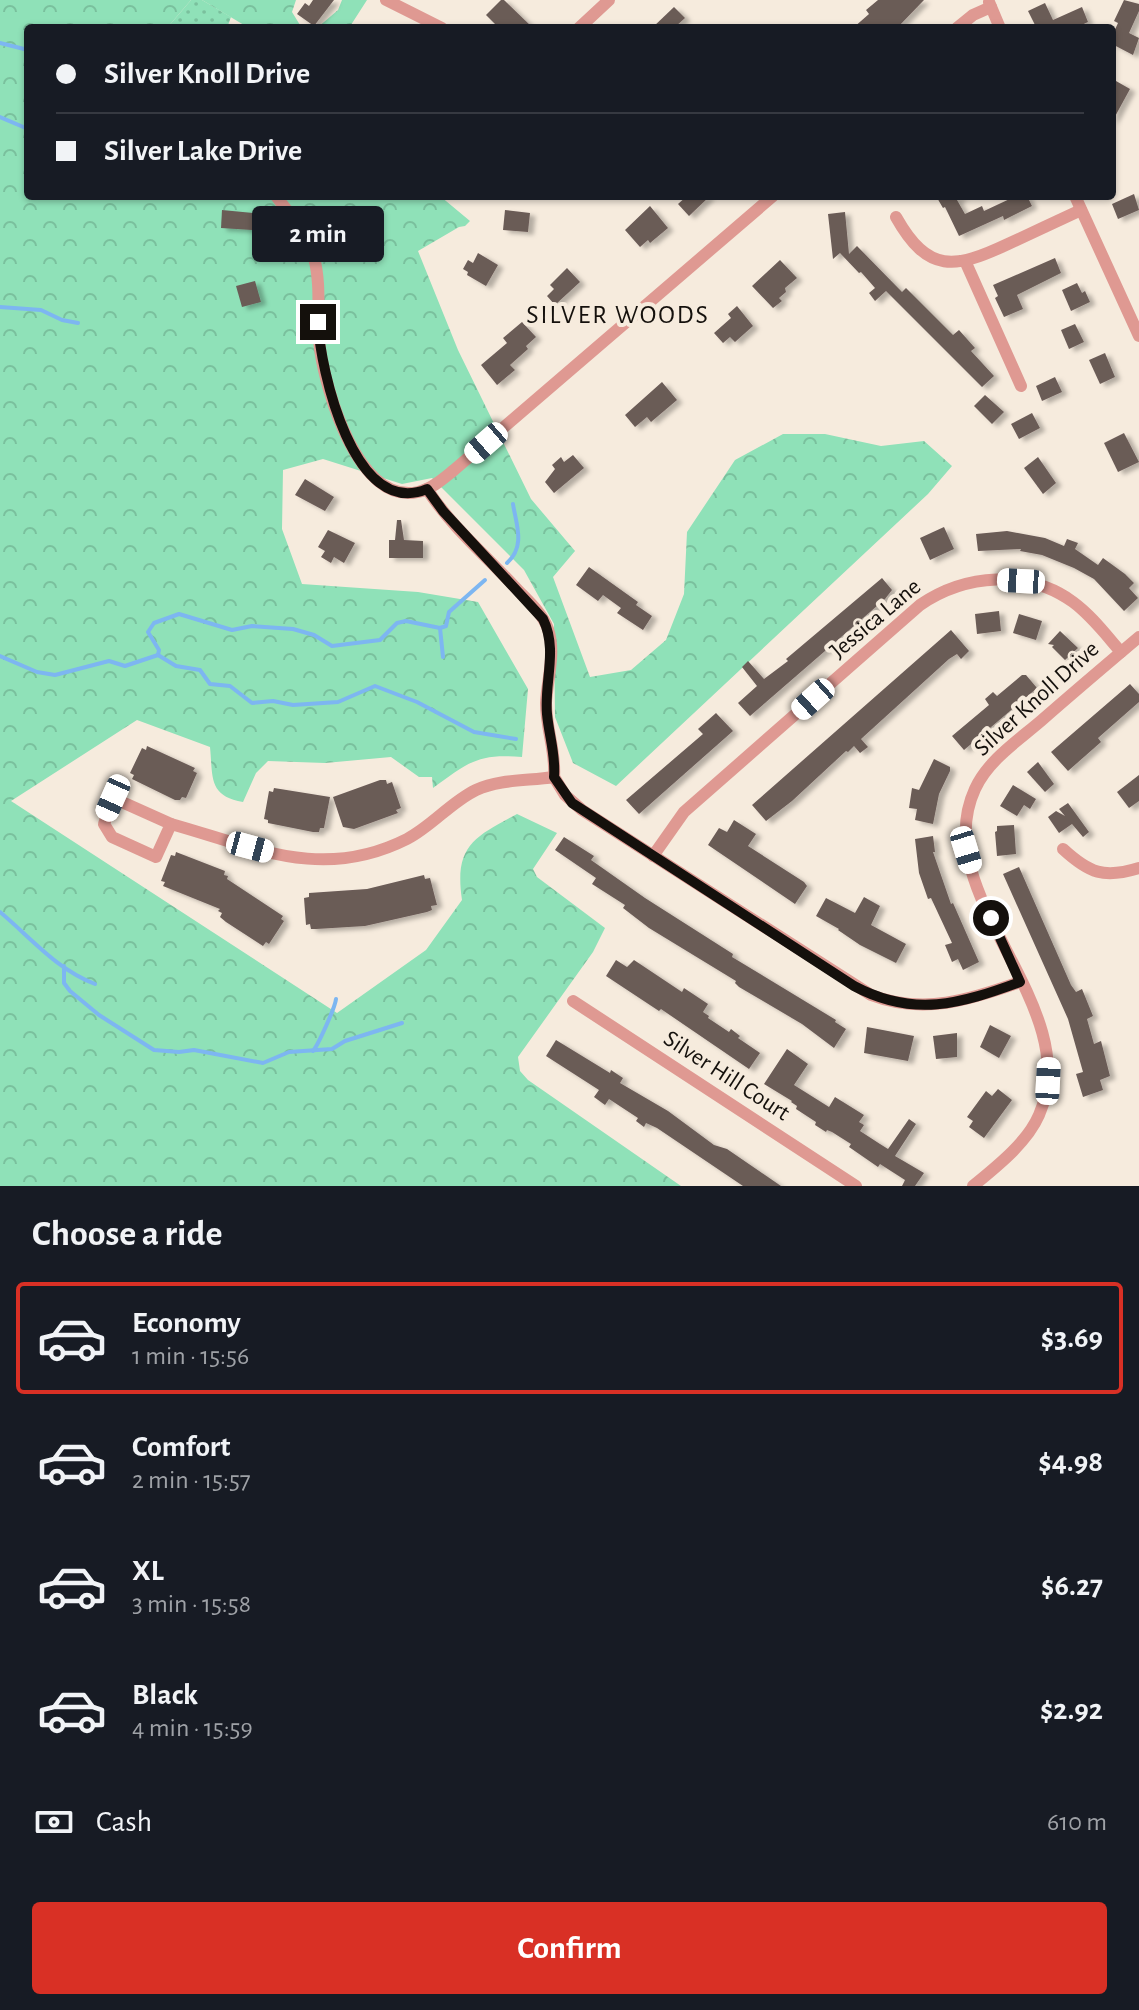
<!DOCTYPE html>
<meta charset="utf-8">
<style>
:root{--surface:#171b24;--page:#242831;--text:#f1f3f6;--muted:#9ea1a6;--line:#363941;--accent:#d93025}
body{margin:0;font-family:"Alegreya Sans",sans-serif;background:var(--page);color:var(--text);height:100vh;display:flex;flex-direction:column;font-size:30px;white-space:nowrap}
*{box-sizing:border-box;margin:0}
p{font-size:26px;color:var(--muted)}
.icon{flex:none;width:44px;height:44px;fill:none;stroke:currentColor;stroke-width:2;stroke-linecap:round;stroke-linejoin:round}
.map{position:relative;height:1186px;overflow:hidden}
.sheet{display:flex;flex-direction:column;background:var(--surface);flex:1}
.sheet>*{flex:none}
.top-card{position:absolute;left:24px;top:24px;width:1092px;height:176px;border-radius:8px;box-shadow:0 2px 6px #0004;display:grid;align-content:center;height:176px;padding:0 32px;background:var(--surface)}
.end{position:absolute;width:36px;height:36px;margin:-18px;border:10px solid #14100c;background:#fff;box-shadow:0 0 0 4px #fff}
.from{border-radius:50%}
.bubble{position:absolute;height:56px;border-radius:8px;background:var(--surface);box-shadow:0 2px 6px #0004;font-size:26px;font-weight:700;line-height:56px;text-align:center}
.car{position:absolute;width:24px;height:48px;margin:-24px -12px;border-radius:10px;box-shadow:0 0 6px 2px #0007;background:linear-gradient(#fff 24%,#345 0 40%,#fff 0 76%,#345 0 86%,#fff 0)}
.top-card b{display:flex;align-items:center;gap:28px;height:76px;font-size:30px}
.top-card b+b{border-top:2px solid var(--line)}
.top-card i{width:20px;height:20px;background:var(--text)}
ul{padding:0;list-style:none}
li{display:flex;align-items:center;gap:24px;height:112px;margin:0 16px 12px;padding:0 16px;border:4px solid transparent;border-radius:8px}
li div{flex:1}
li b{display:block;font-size:30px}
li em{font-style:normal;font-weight:700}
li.selected{border-color:var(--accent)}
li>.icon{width:72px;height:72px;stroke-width:1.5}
h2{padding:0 32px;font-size:36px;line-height:96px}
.pay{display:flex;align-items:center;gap:20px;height:88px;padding:0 32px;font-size:30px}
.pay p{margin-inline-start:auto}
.button{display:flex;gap:16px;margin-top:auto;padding:16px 32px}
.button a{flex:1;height:92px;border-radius:8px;background:var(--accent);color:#fff;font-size:32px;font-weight:700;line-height:92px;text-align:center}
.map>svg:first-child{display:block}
.grass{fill:url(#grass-dots)}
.forest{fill:url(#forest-crowns)}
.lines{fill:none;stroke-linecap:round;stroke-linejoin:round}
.stream{stroke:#7db6f1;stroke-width:4}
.building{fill:#6b5b57;filter:url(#shadow)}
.minor{stroke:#df9992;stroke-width:12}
.route{stroke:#14100c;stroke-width:10}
.labels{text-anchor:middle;stroke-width:8;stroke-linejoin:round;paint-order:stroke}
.street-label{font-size:24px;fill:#14100c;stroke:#f6ebdd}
.neighbourhood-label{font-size:26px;letter-spacing:2px;fill:#14100c;stroke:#f6ebdd}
</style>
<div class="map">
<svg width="1139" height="1186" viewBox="0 0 1139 1186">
<defs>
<pattern id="grass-dots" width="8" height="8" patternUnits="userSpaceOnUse" patternTransform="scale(2)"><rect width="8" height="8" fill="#8fe1b8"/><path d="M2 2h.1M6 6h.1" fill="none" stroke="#7ac09d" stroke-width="1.8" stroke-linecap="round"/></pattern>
<pattern id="forest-crowns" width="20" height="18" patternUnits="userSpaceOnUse" patternTransform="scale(2)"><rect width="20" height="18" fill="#8fe1b8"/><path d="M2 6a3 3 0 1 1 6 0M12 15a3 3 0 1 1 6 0" fill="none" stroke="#7ac09d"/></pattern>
<filter id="shadow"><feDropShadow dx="5.5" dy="3" stdDeviation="2" flood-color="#0004"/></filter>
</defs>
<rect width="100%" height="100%" fill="#f6ebdd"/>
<polygon class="grass" points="191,0 202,0 231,17 227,28 167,28"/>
<g class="forest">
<path d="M0 0H191L167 28H28V196H250L277 200 280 196H440L470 221 465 226 459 227 418 251 458 350 531 499 575 551 553 577 590 677 631 670 666 640 684 594 687 532 735 460 783 434H825L881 446 924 441 952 466 928 494 616 786 573 763 555 717 554 624 524 570 432 478 402 484 323 459 283 470 282 529 302 584 418 592 478 602 528 689 522 757C477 753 468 763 433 788L432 777H419L391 757 325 763 268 761 256 773 243 802C208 796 213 777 210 747L137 720 11 801 337 1013 426 950 462 900C454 846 474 837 517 814L557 833 533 869 537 877 605 928 593 952 518 1057 520 1071 528 1080 681 1186H0Z"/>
<polygon points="202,0 296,0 292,12 300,25 306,28 249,28"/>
<polygon points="342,0 367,0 349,28 317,28 338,10"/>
</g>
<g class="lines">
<g class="stream">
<polyline points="0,43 28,50"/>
<polyline points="0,117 28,129"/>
<polyline points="0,307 41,310 62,320 78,323"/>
<path d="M507 563C526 546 516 524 513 504"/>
<polyline points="440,628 406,621 397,623 380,640 332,646 314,635 293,629 252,626 232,630 179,614 154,623 148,632 159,650 158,655 176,666 200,670 210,684 230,686 252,703 273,701 293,705 338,702 375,686 417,702 474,732 516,739"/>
<polyline points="440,628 446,626 449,612 485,580"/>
<polyline points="440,628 443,657"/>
<polyline points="0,656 37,672 55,675 109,661 125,666 158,655"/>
<path d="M0 912C31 938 56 969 95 984"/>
<polyline points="64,966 64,983 70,991 99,1015 154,1050 179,1052 194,1050 263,1063 289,1052 332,1049 345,1041 402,1023"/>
<path d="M313 1051C318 1045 335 1008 336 999"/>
</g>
</g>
<g class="building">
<polygon points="313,0 334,0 314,26 297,14 305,3 309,6"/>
<polygon points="501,0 504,0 533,28 499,28 486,15"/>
<polygon points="878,0 924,0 898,27 895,24 890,28 853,28 869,14 866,10"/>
<polygon points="1124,0 1139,4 1139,11 1129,33 1139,38 1133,55 1112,44 1112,36 1118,23 1114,21"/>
<polygon points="1045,3 1053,20 1082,7 1088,22 1075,28 1033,28 1036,27 1028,11"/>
<polygon points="674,7 685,18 674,28 652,28"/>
<polygon points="1116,81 1130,89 1112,122 1112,88"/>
<polygon points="1134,194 1139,210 1118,219 1112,204"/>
<polygon points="687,196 710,196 689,216 678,204"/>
<polygon points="936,196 964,196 957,200 965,214 982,206 984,211 1016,196 1027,196 1032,206 1004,220 1003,216 959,236 945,207 943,208"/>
<polygon points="650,206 668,228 650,243 648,240 640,247 625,230"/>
<polygon points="222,210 253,213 252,230 221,228"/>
<polygon points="505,210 530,213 528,232 503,230"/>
<polygon points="845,212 849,254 857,246 902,292 906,288 953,335 959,330 975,348 971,351 994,376 982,387 886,291 875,301 869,293 875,288 861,272 859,273 840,253 833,259 828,214"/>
<polygon points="478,253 498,265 486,286 467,275 468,272 463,269 468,260 473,263"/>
<polygon points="1055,258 1061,273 1017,295 1023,309 1004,317 995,298 998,296 993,285"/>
<polygon points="780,260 797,278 785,288 786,292 779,298 782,301 773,308 752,286"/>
<polygon points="567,268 580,282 555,305 547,296 554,289 550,285"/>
<polygon points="255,281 261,302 242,307 236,286"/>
<polygon points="1077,283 1082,293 1085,291 1090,302 1071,311 1062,290"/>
<polygon points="737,306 753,326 735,342 730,337 723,343 714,333 731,318 728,314"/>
<polygon points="522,322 536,337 526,346 528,349 510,365 515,370 497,385 481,365 507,343 503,338"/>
<polygon points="1075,324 1084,342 1069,349 1061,330"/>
<polygon points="1105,353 1115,377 1100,384 1089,360"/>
<polygon points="1055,377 1062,392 1042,401 1036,386"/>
<polygon points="662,382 677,400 651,422 647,417 635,427 625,415"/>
<polygon points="985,395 1004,412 992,424 974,406"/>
<polygon points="1032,413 1040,428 1019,439 1011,424"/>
<polygon points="1124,433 1139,462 1118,472 1104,443"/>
<polygon points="573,455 584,468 554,493 545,482 555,469 552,465 561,457 564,462"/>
<polygon points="1038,457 1056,483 1043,494 1024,468"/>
<polygon points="305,479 334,497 325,511 295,495"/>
<polygon points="397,520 401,520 404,540 423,541 423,558 389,558 389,540 395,540"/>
<polygon points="944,527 954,549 930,560 920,538"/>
<polygon points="328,530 355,543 344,563 334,557 331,563 321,557 325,551 318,547"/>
<polygon points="1007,531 1045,538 1064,546 1067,539 1078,543 1075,549 1098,565 1103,558 1125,574 1134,583 1129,588 1138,598 1124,611 1094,579 1074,568 1042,555 1020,551 1021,549 978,551 976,534"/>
<polygon points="589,567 638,602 636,605 652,616 643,630 617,613 621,608 603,595 598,601 576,585"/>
<polygon points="882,578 892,590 885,599 750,716 738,703 757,686 742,667 748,661 764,679 788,661 786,659"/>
<polygon points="999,611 1001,631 977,634 975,614"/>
<polygon points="1019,614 1042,621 1036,640 1013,633"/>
<polygon points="951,630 969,651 961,659 957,654 949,659 861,739 868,747 860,753 854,746 848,752 846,751 792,801 766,821 752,805"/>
<polygon points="1060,631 1078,648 1065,660 1052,647 1054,645 1048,644"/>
<polygon points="1022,675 1026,675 1037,688 964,750 952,736 989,705 985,699 993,692 997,696"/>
<polygon points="1130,684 1139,694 1139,702 1098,738 1101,742 1068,771 1051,752"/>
<polygon points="716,713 733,731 639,814 626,800 703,734 698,729"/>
<polygon points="147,746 195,768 193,771 197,773 186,798 182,797 180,800 175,800 132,779 134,775 130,773 142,748 146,750"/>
<polygon points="934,759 950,767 950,771 939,794 933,824 915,820 917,809 909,808 912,788 919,790"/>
<polygon points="1038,762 1054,784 1045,792 1027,772"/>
<polygon points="1139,775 1139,801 1129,808 1117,792"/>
<polygon points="380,780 386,780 387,784 392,782 401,808 396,810 398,813 354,829 343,827 333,797"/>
<polygon points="1013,785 1036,799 1030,809 1024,805 1017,816 1000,806"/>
<polygon points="274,788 330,797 324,828 320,828 319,832 313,832 268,823 268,820 264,819 269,791 273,792"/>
<polygon points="1068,803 1089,832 1083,837 1072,824 1059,833 1048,817 1056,811 1065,816 1059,809"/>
<polygon points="734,820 756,834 748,846 804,882 807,886 795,904 708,845 719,828 727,832"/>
<polygon points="1014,825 1016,854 997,856 995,832 997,831 997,826"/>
<polygon points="933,836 935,852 933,852 951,904 953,903 979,962 963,970 958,959 952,962 945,945 952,943 931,898 928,899 919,873 915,839"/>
<polygon points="564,837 594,856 591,860 645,898 733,954 732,957 836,1020 835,1022 846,1029 834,1048 802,1024 739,987 735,983 736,981 649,928 623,908 625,905 592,884 596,878 555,850"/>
<polygon points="176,852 225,871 224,875 228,876 227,879 283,916 281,919 284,921 269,944 266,942 263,946 226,922 220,917 222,913 218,911 220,909 163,886 165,882 161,881 171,855 175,856"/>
<polygon points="1019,867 1071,985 1076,992 1082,989 1093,1016 1087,1019 1094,1044 1101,1041 1110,1076 1100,1080 1103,1090 1083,1097 1076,1074 1083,1072 1068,1019 1003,874"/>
<polygon points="424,875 425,879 430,878 437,905 431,906 432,910 427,912 365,926 316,929 311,929 310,924 306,925 304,898 309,897 309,893 367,889"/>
<polygon points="864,897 880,906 871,925 906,944 896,963 860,945 838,930 839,929 816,916 826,898 855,913"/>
<polygon points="616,960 627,967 634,960 682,992 684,988 708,1004 703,1012 709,1016 708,1018 729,1032 731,1029 740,1036 738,1038 760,1053 749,1069 661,1009 659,1011 606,976"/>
<polygon points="990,1025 1011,1036 999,1058 980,1047"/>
<polygon points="867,1027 914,1036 908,1061 864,1053"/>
<polygon points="957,1033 957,1057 936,1059 933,1036"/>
<polygon points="556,1040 610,1073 611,1070 623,1078 620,1083 668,1111 714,1145 727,1149 781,1186 743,1186 657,1128 646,1123 644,1127 636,1121 638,1118 609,1099 605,1105 594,1097 599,1090 546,1056"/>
<polygon points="787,1049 808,1064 794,1085 829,1107 835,1097 864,1115 859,1122 864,1125 860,1131 880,1144 888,1149 909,1119 916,1124 895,1156 924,1173 915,1186 902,1186 905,1180 880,1164 878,1167 849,1147 851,1144 832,1132 827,1130 826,1132 815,1125 816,1122 796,1109 797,1106 791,1102 792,1101 764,1084"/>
<polygon points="998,1089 1012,1100 984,1138 969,1127 973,1121 967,1117 986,1091 992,1096"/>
</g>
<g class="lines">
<g class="minor">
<polyline points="386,0 442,28"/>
<polyline points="989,2 1000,28"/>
<polyline points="579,28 609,0"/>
<polyline points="957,28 973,15 991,7"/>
<path d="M276 196C290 215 308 234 314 258 322 287 316 319 320 349 326 391 358 505 418 492 432 489 444 478 454 470L773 196"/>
<polyline points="1075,196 1139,336"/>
<path d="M896 217C928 274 955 269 1008 244 1032 233 1057 221 1081 210"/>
<polyline points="966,263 1021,386"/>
<path d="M427 489C450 525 485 555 514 586 526 599 542 612 548 629 556 653 547 680 546 703 546 729 556 752 554 777"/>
<path d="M554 777 565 795 582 810 871 995C923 1015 970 1000 1020 982"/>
<polygon points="113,798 171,824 156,857 112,837 104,824"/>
<path d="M171 824C254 847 322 882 407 839 432 826 451 802 476 790 500 779 528 781 554 777"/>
<path d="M1063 849C1089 873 1104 879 1139 868"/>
<path d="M653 856 684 812 920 605C965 574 1028 569 1073 602 1092 616 1106 635 1121 652"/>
<polyline points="573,1001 856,1186"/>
<path d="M973 1186C996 1167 1027 1143 1039 1115 1087 1006 926 895 975 789 988 760 1019 740 1042 720 1074 692 1107 664 1139 637"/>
</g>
</g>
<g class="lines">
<path class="route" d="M318 322C320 370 354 520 427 489L443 511 543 619C558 650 544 682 547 714 549 736 556 755 554 777L572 803 854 986C914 1018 960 1004 1020 982L991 918"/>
</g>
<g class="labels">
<g class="street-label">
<text transform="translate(875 618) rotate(-40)" y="8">Jessica Lane</text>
<text transform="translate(1036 698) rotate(-42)" y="8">Silver Knoll Drive</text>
<text transform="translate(727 1075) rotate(33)" y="8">Silver Hill Court</text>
</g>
<g class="neighbourhood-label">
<text x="618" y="323">SILVER WOODS</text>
</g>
</g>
</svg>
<i class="end from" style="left:991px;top:918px"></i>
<i class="end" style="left:318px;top:322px"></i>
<div class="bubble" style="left:252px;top:206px;width:132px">2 min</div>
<i class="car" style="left:486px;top:443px;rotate:229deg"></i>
<i class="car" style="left:1021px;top:581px;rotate:273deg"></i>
<i class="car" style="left:813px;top:699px;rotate:228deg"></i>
<i class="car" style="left:113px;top:798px;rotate:204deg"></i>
<i class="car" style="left:250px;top:847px;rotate:105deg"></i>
<i class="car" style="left:966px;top:850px;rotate:163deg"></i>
<i class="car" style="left:1048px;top:1081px;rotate:3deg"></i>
<div class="top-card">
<b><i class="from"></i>Silver Knoll Drive</b>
<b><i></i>Silver Lake Drive</b>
</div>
</div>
<section class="sheet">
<h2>Choose a ride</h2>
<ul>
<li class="selected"><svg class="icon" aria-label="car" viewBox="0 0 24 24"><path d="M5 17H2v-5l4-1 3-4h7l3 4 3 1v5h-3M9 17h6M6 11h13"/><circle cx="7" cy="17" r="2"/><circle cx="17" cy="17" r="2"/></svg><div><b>Economy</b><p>1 min · 15:56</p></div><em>$3.69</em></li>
<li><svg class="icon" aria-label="car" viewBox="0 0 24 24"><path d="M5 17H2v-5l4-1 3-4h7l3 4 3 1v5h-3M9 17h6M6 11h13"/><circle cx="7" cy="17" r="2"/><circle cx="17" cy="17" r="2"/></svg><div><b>Comfort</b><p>2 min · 15:57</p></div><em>$4.98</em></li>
<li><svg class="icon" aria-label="car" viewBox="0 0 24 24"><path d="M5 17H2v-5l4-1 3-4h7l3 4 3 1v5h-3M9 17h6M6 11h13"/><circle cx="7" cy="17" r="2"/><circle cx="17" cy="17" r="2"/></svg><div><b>XL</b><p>3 min · 15:58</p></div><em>$6.27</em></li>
<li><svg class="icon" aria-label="car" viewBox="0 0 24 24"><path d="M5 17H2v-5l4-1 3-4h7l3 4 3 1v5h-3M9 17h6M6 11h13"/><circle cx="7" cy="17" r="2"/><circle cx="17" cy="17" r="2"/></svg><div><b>Black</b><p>4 min · 15:59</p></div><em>$2.92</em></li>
</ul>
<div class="pay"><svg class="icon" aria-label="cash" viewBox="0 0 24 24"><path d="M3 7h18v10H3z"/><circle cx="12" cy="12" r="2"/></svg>Cash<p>610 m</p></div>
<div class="button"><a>Confirm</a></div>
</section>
